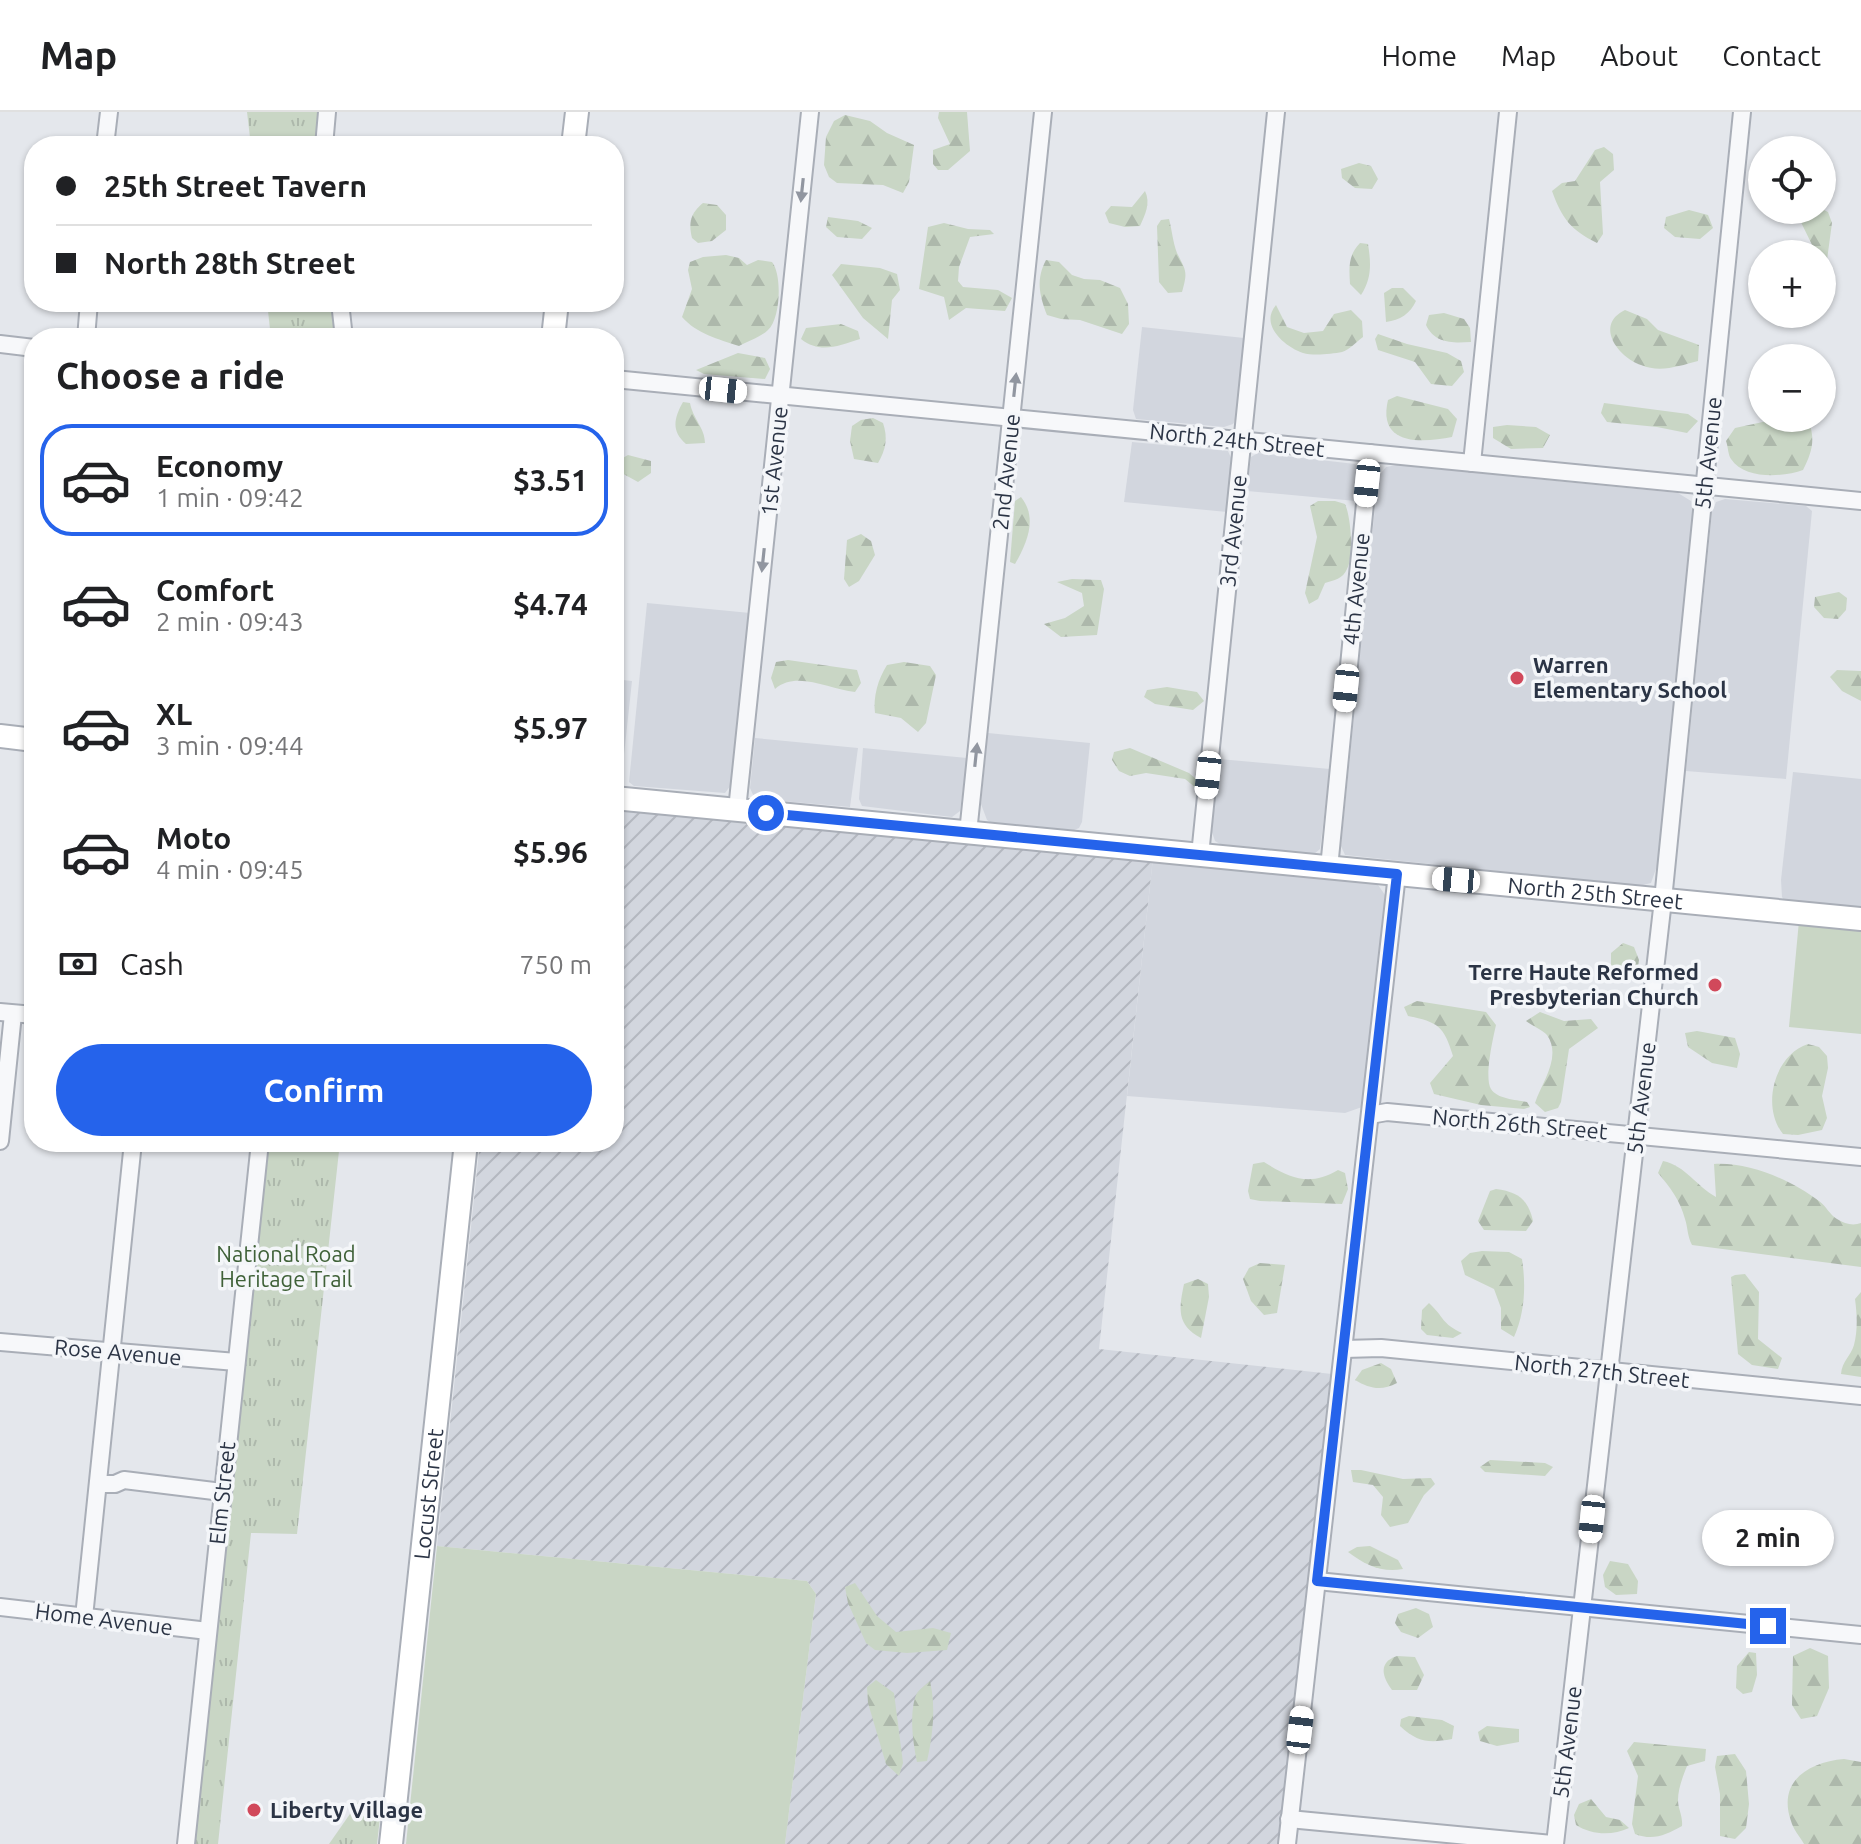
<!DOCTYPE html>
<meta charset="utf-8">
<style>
:root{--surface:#fff;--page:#f6f6f6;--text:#202124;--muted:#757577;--line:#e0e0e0;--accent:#2563eb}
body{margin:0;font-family:Ubuntu,sans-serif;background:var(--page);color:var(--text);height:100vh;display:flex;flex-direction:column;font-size:30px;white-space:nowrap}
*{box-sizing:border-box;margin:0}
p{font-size:26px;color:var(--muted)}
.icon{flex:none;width:44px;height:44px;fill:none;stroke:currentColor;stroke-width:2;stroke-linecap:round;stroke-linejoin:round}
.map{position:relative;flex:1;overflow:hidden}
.drawer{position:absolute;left:24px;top:216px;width:600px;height:824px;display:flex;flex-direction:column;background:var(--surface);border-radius:32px;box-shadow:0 2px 6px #0004}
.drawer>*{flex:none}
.top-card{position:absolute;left:24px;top:24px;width:600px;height:176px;border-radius:32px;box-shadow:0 2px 6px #0004;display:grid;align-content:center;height:176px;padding:0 32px;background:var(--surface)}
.buttons{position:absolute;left:1748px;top:24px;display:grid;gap:16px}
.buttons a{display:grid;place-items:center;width:88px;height:88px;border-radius:50%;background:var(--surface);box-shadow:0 2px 6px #0004;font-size:40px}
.end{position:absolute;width:36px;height:36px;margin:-18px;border:10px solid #2563eb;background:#fff;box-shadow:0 0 0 4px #fff}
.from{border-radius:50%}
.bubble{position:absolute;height:56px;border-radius:28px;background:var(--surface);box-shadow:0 2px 6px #0004;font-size:26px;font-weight:600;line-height:56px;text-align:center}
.car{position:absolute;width:24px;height:48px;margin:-24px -12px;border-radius:10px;box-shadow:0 0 6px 2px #0007;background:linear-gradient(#fff 24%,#345 0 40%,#fff 0 76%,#345 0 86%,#fff 0)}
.top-card b{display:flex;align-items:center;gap:28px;height:76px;font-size:30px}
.top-card b+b{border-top:2px solid var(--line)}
.top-card i{width:20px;height:20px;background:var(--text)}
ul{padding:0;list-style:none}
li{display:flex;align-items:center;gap:24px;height:112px;margin:0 16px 12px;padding:0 16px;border:4px solid transparent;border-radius:32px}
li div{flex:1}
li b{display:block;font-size:30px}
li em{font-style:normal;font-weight:600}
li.current{border-color:var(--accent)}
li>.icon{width:72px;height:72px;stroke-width:1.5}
h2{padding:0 32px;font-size:36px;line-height:96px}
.pay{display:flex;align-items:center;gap:20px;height:88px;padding:0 32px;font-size:30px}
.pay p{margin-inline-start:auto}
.cta{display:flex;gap:16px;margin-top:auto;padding:16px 32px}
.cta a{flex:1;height:92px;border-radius:48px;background:var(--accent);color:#fff;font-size:32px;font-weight:600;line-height:92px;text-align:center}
header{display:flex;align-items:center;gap:48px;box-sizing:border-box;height:112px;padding:0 40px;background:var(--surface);border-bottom:2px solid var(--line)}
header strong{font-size:38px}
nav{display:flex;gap:44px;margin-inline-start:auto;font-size:28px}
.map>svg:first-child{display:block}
.built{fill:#d2d6de}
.industrial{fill:url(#industrial-furrows)}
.grass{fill:#c9d6c5}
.forest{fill:url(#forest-firs)}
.park{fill:url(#park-tufts)}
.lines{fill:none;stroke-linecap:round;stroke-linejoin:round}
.street-casing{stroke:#a9aeb7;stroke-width:20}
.secondary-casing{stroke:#a9aeb7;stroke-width:26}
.street{stroke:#f7f8fa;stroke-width:16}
.secondary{stroke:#fff;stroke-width:22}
.oneway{fill:#9196a0}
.route{stroke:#2563eb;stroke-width:10}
.poi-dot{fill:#d1495b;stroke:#f4f6f9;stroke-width:3}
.labels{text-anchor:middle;stroke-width:7;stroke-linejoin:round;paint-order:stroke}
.street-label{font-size:22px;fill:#2b3445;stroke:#f4f6f9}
.poi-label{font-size:22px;font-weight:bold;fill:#2b3445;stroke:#f4f6f9;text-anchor:start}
.park-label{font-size:22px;fill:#3f6138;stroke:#f4f6f9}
</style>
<header>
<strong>Map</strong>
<nav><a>Home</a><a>Map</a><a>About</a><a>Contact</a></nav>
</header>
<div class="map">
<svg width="1861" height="1732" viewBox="0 0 1861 1732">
<defs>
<pattern id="industrial-furrows" width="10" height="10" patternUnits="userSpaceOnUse" patternTransform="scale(2)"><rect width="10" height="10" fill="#d2d6de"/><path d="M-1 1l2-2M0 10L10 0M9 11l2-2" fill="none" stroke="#b4b8c0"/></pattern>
<pattern id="forest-firs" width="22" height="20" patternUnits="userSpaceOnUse" patternTransform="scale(2)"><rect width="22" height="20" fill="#c9d6c5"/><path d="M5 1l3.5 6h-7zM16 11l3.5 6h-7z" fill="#adb8ab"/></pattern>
<pattern id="park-tufts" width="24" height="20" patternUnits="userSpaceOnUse" patternTransform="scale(2)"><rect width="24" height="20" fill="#c9d6c5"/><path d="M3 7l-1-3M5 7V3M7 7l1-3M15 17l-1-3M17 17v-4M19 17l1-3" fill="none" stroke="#adb8ab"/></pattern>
</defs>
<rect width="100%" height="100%" fill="#e4e7ec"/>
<g class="built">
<polygon points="1142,215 1244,226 1236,307 1233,312 1224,315 1136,307 1133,298"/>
<polygon points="1132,330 1228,339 1232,348 1227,400 1124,390"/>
<polygon points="1258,341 1355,352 1359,357 1356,389 1247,379 1251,345"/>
<polygon points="1397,353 1678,381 1691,389 1693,398 1658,751 1651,771 1639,774 1345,743 1341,734 1378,365 1386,355"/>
<polygon points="1725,387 1806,394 1812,399 1786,667 1686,659 1712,400 1716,390"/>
<polygon points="647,491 750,501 733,657 731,673 725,681 634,674 629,670"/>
<polygon points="614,567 632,569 622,661 621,671 618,673 614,673"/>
<polygon points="988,621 1090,631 1082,710 1079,716 1074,718 990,710 987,708 981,692"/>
<polygon points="755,626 858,636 850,695 759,687 754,685 750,676"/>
<polygon points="863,636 967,646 960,699 952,705 862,694 859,687"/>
<polygon points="1219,647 1330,657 1320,737 1314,742 1220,732 1215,729 1212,720"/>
<polygon points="1793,660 1861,667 1861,796 1784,788 1782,785 1781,768"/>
<polygon points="1153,746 1376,770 1385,783 1362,995 1345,1001 1127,984"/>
</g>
<polygon class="industrial" points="614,698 659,698 1153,746 1099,1237 1332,1262 1278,1732 785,1732 816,1482 807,1469 437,1434 480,1030 614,1030"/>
<g class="grass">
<polygon points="1799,809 1861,815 1861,922 1789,915"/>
<polygon points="437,1434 807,1469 816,1482 785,1732 406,1732"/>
</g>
<g class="forest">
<polygon points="939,0 967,0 970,39 948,58 938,58 933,52 933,38 950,32 938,6"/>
<polygon points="845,3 870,9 887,21 914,33 909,70 903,81 883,73 837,71 829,65 824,53 826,25 834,9"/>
<path d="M1604 35 1613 42 1614 58 1600 70 1603 122 1597 131C1571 118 1562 107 1552 79L1562 71 1575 69 1595 38Z"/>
<polygon points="1359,51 1371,54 1378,67 1372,77 1355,76 1342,66 1341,57"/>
<path d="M1145 79C1151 91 1145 103 1140 114L1125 115 1109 111 1105 101 1111 94 1132 95Z"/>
<path d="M703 91 717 93 726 103V118L712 129 698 131 692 126C688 110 691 101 703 91Z"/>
<polygon points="1822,97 1828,100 1832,111 1827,148 1822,142 1816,141 1795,98"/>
<polygon points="1689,98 1708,103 1713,116 1700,127 1675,125 1664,116 1666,105"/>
<polygon points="828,105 858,109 872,116 862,127 837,125 826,115"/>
<path d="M1169 107C1172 118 1173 131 1177 141 1186 159 1188 159 1182 180L1168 181 1159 170 1157 114 1161 108Z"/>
<polygon points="944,111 968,117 990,118 994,122 970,125 959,155 958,169 963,175 998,178 1012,186 1005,199 966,196 949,208 944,185 919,177 928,115"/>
<path d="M1360 131 1368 132C1371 151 1372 166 1361 183L1350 172C1349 156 1348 143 1360 131Z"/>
<path d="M726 143 739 146 747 153 758 148 772 150C782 162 781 206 768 218 761 225 748 229 739 234 718 227 697 222 682 205L692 177 688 158 690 150 703 145Z"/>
<path d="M1046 148 1059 150 1072 163 1084 167 1100 168 1120 176 1128 192 1129 212 1122 222 1080 208 1061 207 1047 203C1039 182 1036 167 1046 148Z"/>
<polygon points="841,152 880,156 897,162 900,178 892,188 888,227 863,206 832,163"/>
<path d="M1392 176H1403L1416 189C1410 202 1400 208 1386 210L1384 181Z"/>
<path d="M1276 193 1287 215 1304 221 1323 219 1334 202 1351 198 1362 209 1363 225C1356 230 1349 238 1342 240 1332 242 1313 244 1303 241 1285 235 1259 213 1276 193Z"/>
<path d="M1625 198 1647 207 1658 218 1699 233 1698 249C1679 254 1660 261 1641 253 1618 245 1594 213 1625 198Z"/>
<path d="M1444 201 1464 207 1470 216 1471 230C1453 231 1435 232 1426 213L1429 203Z"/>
<path d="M841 212 858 219 860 227C838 234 820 242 801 227L806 216Z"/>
<polygon points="1378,222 1407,232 1447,241 1461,249 1464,260 1452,274 1431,272 1415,250 1378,238 1375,227"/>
<polygon points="738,241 765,246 770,257 765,267 704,262 696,258"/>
<path d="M1397 284 1448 297 1457 307 1452 325C1422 331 1377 334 1388 288Z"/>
<path d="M683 290 690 291C693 307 705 316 705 331L686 332C671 319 674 306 683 290Z"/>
<polygon points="1604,291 1688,302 1698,309 1687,321 1657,315 1607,310 1601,301"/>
<path d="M873 306 883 311C888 326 886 337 878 351L854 347 850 329 852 314 861 308Z"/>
<path d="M1781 306 1808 308C1816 327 1812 340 1803 358 1784 365 1745 368 1731 347 1728 343 1728 334 1726 329L1735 316Z"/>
<polygon points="1507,313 1536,315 1550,323 1543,336 1511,337 1493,326 1493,315"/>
<polygon points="628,343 651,349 651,361 638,370 618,359 614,351"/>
<path d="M1021 385C1038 406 1027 431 1015 452L1010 450 1015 389Z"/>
<path d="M1318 389H1335L1345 392C1351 405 1354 444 1347 457 1343 467 1334 468 1325 471L1318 487 1309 492 1305 481 1317 425 1310 394Z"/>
<polygon points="861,422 871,429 875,443 859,469 849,475 844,467 847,428"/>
<polygon points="1072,467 1101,468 1104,477 1097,523 1061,525 1044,512 1065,506 1084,494 1082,481 1057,470"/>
<polygon points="1839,480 1847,486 1846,498 1838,507 1824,506 1814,495 1815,485"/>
<path d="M788 548 857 558 861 571 855 580C830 578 797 558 775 577L771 566 776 550Z"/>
<path d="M904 550 930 554 936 563 926 611 918 620 901 606 875 601C873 585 878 567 887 553Z"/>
<polygon points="1837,558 1861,559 1861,589 1842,579 1830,565"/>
<polygon points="1167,575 1197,580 1204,589 1193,598 1155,592 1144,585 1147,578"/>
<polygon points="1130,636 1189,661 1196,667 1196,676 1185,667 1146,661 1130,664 1119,659 1112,648 1114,640"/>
<polygon points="1623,831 1634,835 1639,848 1637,862 1619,864 1611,855 1611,841"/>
<path d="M1417 889 1486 900 1496 913C1493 926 1484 966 1491 977 1497 987 1517 988 1527 990L1530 995 1524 997 1481 993 1434 982 1430 971 1453 944C1444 914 1438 910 1408 904L1404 895Z"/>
<path d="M1540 900 1564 909 1591 907 1598 916 1569 937 1561 990 1558 996 1545 1000 1535 991C1542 970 1562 945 1547 923 1543 918 1532 914 1526 909Z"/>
<polygon points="1697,919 1735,926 1740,942 1737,956 1712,951 1688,935 1685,921"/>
<path d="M1808 932 1819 935 1827 944 1828 956 1822 984 1827 1006 1822 1018 1798 1023 1783 1022C1761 995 1774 943 1808 932Z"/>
<path d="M1663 1049C1686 1054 1696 1074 1716 1085L1714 1052C1750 1050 1791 1068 1819 1089 1826 1094 1830 1103 1837 1107 1845 1112 1853 1114 1861 1111V1155L1692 1133C1687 1123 1688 1116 1685 1107 1680 1088 1670 1075 1658 1061Z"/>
<path d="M1264 1050C1290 1066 1309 1075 1338 1058L1345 1061 1348 1077 1342 1092 1260 1089 1250 1087 1248 1079 1253 1052Z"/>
<path d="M1496 1077C1518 1080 1528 1087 1533 1109L1526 1119 1484 1118 1478 1109 1490 1079Z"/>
<path d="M1482 1139 1509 1140 1522 1147C1526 1173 1525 1201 1514 1225L1501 1217V1196L1494 1177 1465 1163 1461 1149 1470 1141Z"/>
<polygon points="1260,1151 1285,1153 1277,1201 1264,1203 1251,1189 1243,1167 1249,1156"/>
<polygon points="1745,1162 1759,1180 1758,1227 1782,1246 1778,1257 1752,1253 1738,1242 1731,1165 1735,1163"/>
<path d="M1198 1167 1208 1172 1209 1185 1201 1226C1176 1213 1179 1196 1184 1172Z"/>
<path d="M1861 1180V1265L1841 1262C1842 1249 1851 1244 1854 1233 1858 1218 1857 1202 1855 1187Z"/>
<path d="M1429 1191C1445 1206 1441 1211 1462 1221L1453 1226 1427 1223 1421 1217 1422 1198Z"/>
<path d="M1381 1251 1391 1257 1397 1271C1382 1279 1370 1277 1355 1268L1362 1258Z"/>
<polygon points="1490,1348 1545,1351 1553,1355 1545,1364 1485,1360 1480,1355"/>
<polygon points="1351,1358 1361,1358 1403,1367 1431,1366 1435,1372 1424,1383 1408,1411 1390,1415 1381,1403 1383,1385 1373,1373 1353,1370"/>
<path d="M1370 1434 1398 1448 1403 1457C1382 1461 1365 1453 1348 1440L1357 1435Z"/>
<polygon points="1610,1449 1628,1452 1638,1469 1637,1482 1616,1483 1605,1475 1603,1463"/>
<polygon points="855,1471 877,1504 896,1520 933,1516 951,1521 947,1538 907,1541 875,1538 866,1531 848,1491 845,1475"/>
<polygon points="1416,1496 1429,1502 1433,1515 1418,1526 1401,1520 1395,1511 1398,1502"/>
<polygon points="1810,1536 1828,1544 1829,1576 1817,1604 1801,1607 1792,1593 1793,1544"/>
<polygon points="1749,1540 1756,1541 1757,1563 1752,1580 1743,1582 1736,1576 1737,1554"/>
<path d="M1397 1544 1415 1545 1424 1563 1417 1578H1392C1382 1565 1378 1550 1397 1544Z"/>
<polygon points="876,1568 894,1581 903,1651 899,1664 886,1652 868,1591 867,1575"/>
<path d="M930 1569C936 1595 933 1623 927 1649L917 1650C913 1630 909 1602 916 1583 919 1577 926 1573 930 1569Z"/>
<path d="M1409 1604 1442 1608 1454 1614 1452 1627C1430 1631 1418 1631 1400 1614L1401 1607Z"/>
<polygon points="1487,1614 1519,1617 1519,1630 1497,1634 1480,1629 1478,1620"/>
<path d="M1634 1630 1706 1637 1705 1649 1687 1654C1683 1664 1678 1677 1678 1688 1678 1697 1683 1704 1682 1714 1666 1723 1653 1729 1635 1722L1632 1712 1638 1664 1627 1639Z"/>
<polygon points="1735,1642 1746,1659 1749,1692 1746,1716 1735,1727 1720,1724 1720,1682 1715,1655 1717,1644"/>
<path d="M1844 1647 1861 1650V1732H1804C1800 1725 1793 1717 1791 1709 1777 1669 1809 1650 1844 1647Z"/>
<path d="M1591 1687 1606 1705 1620 1708 1629 1716C1612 1724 1592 1723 1576 1713L1574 1703 1579 1692Z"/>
</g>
<g class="park">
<polygon points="247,0 321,0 323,34 251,34"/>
<polygon points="267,190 340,190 344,226 271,226"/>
<polygon points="260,1030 340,1030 297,1422 251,1421 218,1732 186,1732"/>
<polygon points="382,1688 377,1732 329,1732 359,1689"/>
</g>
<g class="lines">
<g class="street-casing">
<g id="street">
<polyline points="105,34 109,0"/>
<polyline points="324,34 327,0"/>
<polyline points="340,190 344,226"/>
<polyline points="86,226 89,190"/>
<polyline points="0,232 34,236"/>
<polyline points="614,267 1861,389"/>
<polyline points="1472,351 1508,0"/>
<polyline points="737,698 810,0"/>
<polyline points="968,721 1043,0"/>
<polyline points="1200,743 1276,0"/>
<polyline points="1329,756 1370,341"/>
<polyline points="0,900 34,903"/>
<polyline points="1370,1003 1387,1000 1861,1045"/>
<polyline points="0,1029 13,902"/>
<polyline points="0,1230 236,1250"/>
<polyline points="1344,1237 1381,1236 1861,1284"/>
<polyline points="98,1372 115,1372 124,1368 222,1380"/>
<polyline points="1317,1469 1861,1523"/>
<polyline points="0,1495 208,1519"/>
<polyline points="84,1505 133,1030"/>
<polyline points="1289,1707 1552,1732"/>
<polyline points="186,1732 260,1030"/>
<polyline points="1287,1732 1397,762"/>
<polyline points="1555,1732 1663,788 1742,0"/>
</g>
</g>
<g class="secondary-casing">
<g id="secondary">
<polyline points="573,34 577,0"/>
<polyline points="553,226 557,190"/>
<polyline points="0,624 34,628"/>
<path id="s1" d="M614 686 1861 807"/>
<path id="s2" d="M391 1732 466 1030"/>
</g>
</g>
<use href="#street" class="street"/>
<use href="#secondary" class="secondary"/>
</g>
<defs><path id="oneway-solid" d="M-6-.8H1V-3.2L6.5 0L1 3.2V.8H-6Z" transform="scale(2)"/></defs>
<g class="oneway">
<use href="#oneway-solid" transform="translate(802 78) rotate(96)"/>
<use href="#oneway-solid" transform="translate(1015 273) rotate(-84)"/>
<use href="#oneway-solid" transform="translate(763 448) rotate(96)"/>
<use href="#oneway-solid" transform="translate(976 643) rotate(-84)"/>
</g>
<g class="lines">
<polyline class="route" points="766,701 1397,762 1317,1469 1768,1514"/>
</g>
<g class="poi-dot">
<circle cx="1517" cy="566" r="8"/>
<circle cx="1715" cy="873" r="8"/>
<circle cx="254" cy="1698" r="8"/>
</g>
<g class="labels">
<g class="street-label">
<text transform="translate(1237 328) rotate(6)" y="8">North 24th Street</text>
<text transform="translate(1708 341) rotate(-84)" y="8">5th Avenue</text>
<text transform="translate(774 349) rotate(-84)" y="8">1st Avenue</text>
<text transform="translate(1006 360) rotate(-84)" y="8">2nd Avenue</text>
<text transform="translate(1233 419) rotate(-84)" y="8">3rd Avenue</text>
<text transform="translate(1356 477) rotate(-84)" y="8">4th Avenue</text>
<text dy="8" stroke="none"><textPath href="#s1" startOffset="986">North 25th Street</textPath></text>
<text transform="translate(1641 986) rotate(-83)" y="8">5th Avenue</text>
<text transform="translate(1520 1012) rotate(5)" y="8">North 26th Street</text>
<text transform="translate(118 1240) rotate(5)" y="8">Rose Avenue</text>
<text transform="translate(1602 1259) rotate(6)" y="8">North 27th Street</text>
<text transform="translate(222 1381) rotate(-84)" y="8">Elm Street</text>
<text dy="8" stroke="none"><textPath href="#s2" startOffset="352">Locust Street</textPath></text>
<text transform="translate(104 1507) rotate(7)" y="8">Home Avenue</text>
<text transform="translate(1567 1630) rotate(-83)" y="8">5th Avenue</text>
</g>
<g class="poi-label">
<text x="1533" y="561">Warren<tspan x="1533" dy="25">Elementary School</tspan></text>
<text x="1699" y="868" text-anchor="end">Terre Haute Reformed<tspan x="1699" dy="25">Presbyterian Church</tspan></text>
<text x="270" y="1706">Liberty Village</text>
</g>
<g class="park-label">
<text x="286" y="1150">National Road<tspan x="286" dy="25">Heritage Trail</tspan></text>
</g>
</g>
</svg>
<div class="buttons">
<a><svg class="icon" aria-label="locate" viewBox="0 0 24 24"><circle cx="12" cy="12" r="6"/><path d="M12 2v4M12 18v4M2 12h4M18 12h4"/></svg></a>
<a>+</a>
<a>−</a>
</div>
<i class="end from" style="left:766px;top:701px"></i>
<i class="end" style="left:1768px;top:1514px"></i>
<div class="bubble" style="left:1702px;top:1398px;width:132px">2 min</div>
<i class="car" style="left:723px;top:278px;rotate:96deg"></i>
<i class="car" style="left:1367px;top:371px;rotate:186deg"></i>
<i class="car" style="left:1346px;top:576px;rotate:186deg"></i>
<i class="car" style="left:1208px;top:663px;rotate:186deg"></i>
<i class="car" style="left:1456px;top:768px;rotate:275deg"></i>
<i class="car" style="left:1592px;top:1407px;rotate:186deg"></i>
<i class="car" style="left:1300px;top:1618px;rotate:7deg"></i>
<div class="top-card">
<b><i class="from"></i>25th Street Tavern</b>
<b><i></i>North 28th Street</b>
</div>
<section class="drawer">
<h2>Choose a ride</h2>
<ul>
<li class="current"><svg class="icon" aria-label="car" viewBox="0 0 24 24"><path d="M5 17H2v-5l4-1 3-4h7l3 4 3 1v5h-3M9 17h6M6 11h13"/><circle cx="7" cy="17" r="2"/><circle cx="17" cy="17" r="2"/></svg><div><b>Economy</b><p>1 min · 09:42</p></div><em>$3.51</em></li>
<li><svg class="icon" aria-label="car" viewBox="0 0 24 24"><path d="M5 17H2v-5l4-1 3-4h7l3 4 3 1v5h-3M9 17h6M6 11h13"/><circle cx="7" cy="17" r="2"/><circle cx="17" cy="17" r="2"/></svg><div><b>Comfort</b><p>2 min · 09:43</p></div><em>$4.74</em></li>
<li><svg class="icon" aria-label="car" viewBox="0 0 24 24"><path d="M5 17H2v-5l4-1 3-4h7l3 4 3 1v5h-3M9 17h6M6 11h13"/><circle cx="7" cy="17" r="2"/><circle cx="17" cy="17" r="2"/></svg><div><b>XL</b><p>3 min · 09:44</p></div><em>$5.97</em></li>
<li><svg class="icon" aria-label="car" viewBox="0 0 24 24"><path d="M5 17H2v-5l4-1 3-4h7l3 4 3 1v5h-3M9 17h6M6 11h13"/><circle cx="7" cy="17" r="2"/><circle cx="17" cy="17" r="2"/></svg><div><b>Moto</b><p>4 min · 09:45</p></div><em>$5.96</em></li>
</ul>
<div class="pay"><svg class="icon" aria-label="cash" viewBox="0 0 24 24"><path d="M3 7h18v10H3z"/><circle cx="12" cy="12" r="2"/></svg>Cash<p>750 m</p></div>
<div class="cta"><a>Confirm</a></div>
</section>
</div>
